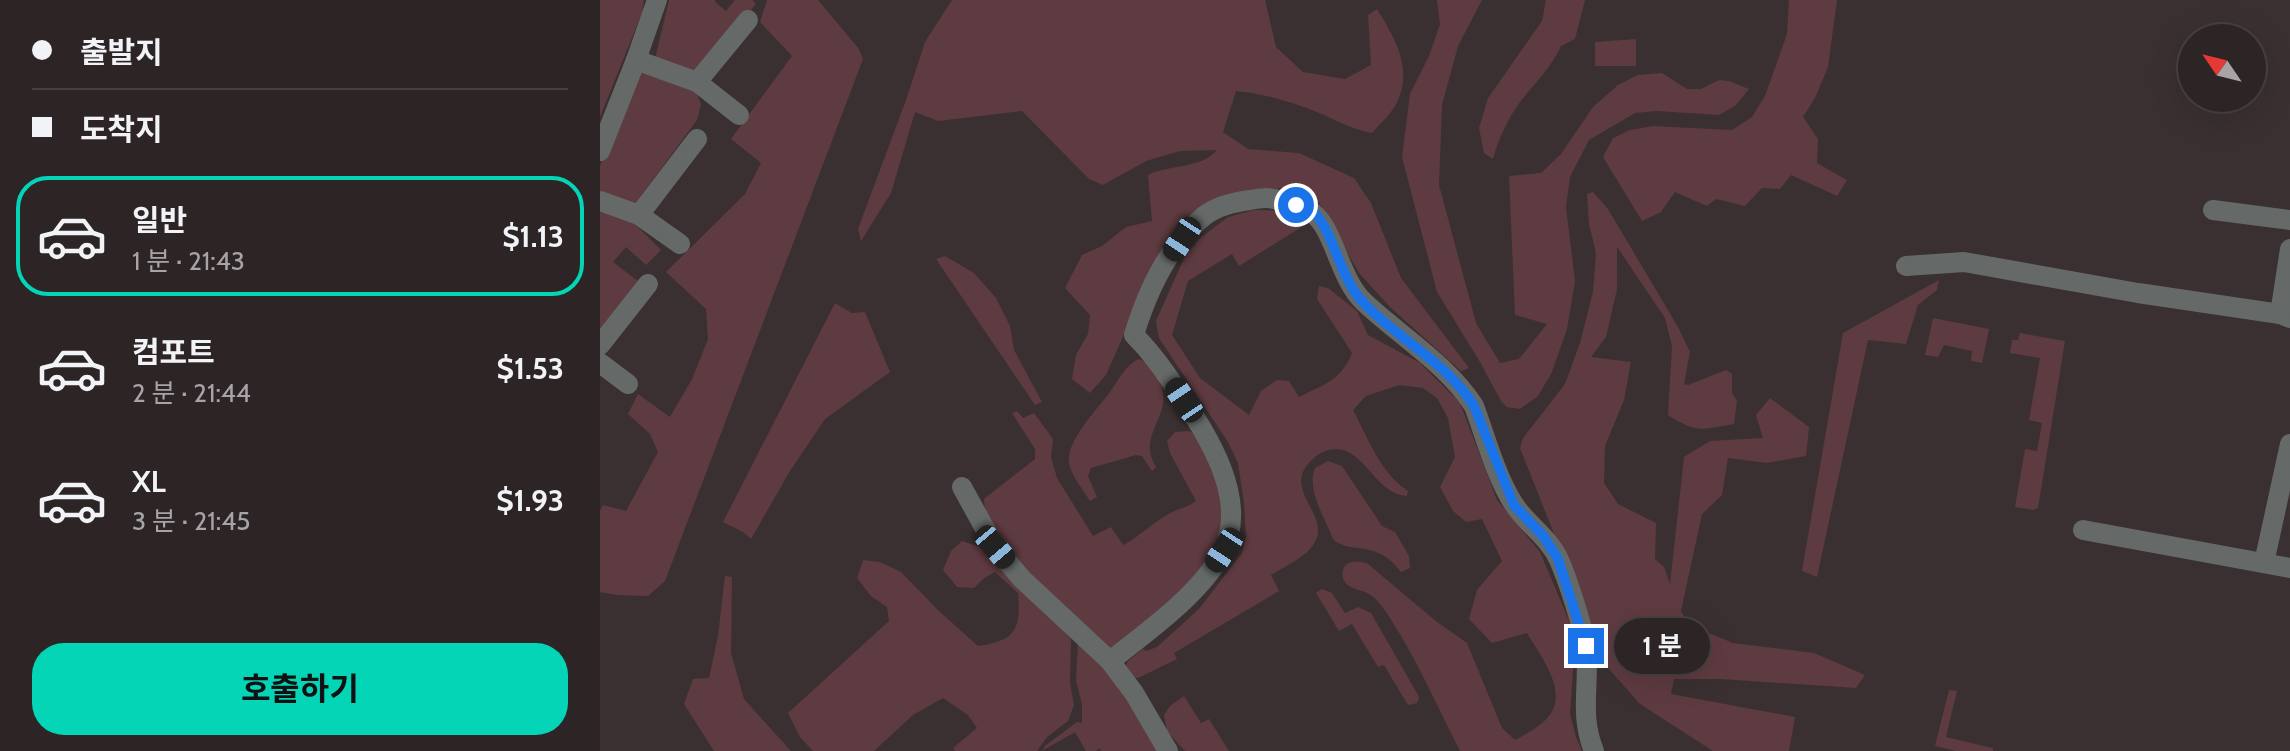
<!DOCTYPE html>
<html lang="ko">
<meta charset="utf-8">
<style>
:root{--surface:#2c2425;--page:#342c2d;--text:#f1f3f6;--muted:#a6a4a7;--line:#484142;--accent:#03d5b6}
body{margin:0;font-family:Cabin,"Noto Sans KR",sans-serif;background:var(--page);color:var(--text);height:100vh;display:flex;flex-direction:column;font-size:30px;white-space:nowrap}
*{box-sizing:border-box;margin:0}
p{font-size:26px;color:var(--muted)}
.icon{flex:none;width:44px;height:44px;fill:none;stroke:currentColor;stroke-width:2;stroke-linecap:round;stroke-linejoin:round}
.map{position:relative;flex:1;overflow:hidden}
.details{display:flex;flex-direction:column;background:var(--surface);width:600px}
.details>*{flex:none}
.hud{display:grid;align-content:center;height:176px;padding:0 32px;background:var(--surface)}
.needle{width:52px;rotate:305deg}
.buttons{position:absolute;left:1578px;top:24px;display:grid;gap:16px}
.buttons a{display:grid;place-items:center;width:88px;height:88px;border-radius:50%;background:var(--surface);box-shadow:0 8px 32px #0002,0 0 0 2px var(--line);font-size:40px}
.end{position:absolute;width:36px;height:36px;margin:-18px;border:10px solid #1a73e8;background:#fff;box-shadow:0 0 0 4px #fff}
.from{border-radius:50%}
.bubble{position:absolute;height:56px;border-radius:28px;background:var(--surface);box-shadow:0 8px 32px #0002,0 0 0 2px var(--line);font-size:26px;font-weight:700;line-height:56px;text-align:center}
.car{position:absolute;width:24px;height:48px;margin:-24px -12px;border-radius:10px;box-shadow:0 0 6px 2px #0007;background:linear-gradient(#222 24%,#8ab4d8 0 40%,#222 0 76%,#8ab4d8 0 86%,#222 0)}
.hud b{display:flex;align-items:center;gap:28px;height:76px;font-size:30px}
.hud b+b{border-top:2px solid var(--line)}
.hud i{width:20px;height:20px;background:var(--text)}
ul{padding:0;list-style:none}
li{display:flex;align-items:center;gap:24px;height:120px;margin:0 16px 12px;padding:0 16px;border:4px solid transparent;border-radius:32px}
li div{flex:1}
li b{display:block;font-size:30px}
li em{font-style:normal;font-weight:700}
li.on{border-color:var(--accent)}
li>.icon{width:72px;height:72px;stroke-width:1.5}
.action{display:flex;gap:16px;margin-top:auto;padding:16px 32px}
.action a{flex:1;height:92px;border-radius:32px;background:var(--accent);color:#111;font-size:32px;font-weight:700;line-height:92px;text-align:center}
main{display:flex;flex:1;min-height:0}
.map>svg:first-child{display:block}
.green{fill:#5e3b40}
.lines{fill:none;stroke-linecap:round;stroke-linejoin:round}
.minor{stroke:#656a68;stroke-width:20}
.route{stroke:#1a73e8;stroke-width:10}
</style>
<main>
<section class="details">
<div class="hud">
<b><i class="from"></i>출발지</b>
<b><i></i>도착지</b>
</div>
<ul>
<li class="on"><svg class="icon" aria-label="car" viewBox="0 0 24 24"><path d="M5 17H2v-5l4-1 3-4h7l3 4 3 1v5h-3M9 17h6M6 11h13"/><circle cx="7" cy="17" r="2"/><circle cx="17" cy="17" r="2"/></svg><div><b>일반</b><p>1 분 · 21:43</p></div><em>$1.13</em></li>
<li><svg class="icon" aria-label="car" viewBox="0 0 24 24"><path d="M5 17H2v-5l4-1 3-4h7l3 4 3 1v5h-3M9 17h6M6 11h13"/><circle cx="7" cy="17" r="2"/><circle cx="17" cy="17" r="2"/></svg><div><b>컴포트</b><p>2 분 · 21:44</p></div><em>$1.53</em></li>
<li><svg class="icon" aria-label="car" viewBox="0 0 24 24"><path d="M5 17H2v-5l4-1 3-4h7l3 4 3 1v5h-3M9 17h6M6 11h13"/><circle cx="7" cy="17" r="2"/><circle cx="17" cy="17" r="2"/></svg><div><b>XL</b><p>3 분 · 21:45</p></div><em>$1.93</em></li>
</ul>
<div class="action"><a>호출하기</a></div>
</section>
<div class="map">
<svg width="1690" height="751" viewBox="0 0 1690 751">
<rect width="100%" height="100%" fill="#3a3031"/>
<g class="green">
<polygon points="0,0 44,0 42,13 0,117"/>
<polygon points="69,0 115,0 115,2 126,11 135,0 152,0 156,4 98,71 93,75 55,59"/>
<polygon points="167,0 218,0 259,49 263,59 65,581 48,596 17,595 0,592 0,511 3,505 26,511 58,452 50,434 28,414 38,394 70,417 92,379 108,339 106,309 66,272 145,194 161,163 131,139 192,56 160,22"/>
<path d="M352 0H665L676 47 703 72 745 79 771 65 768 15 777 9C795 38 814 70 796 104 791 114 780 124 772 133 752 129 742 123 724 115 696 103 666 94 636 91L623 132 648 149 699 153 754 178 771 203 801 278 869 368 861 371 790 307 759 273 718 201 691 187 628 194 605 204 583 221 565 242 506 375 490 393 472 379 476 355 488 334 490 315 465 288 482 255 502 246 526 227 552 221 548 175C570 164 601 169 617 150L580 151 546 161 503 185 489 179 422 111 338 121 315 112 291 193 261 241 258 229 306 100 325 42Z"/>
<polygon points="837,0 882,0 858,46 842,105 839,185 876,323 900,363 919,359 947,324 915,315 909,176 941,173 961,154 993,107 1018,85 1038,75 1062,73 1087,89 1101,89 1119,80 1129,81 1149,89 1135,106 1119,115 1057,111 1035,113 989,140 970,177 966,207 975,281 967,329 952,372 938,396 920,409 907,407 901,401 880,362 837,292 802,157 810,94 829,56 840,24"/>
<path d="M946 0H985L975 39 961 46C951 68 935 83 920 102 908 118 898 140 893 159L884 153 879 128 888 98 942 21Z"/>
<polygon points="1189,0 1237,0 1228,67 1215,98 1203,117 1218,139 1217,163 1247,180 1237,196 1191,175 1180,189 1162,188 1145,206 1116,199 1107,206 1075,192 1061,212 1042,221 1003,157 1013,138 1030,130 1053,126 1132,130 1152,117 1165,96 1187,34"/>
<polygon points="1036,39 1036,66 995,66 995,42"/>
<polygon points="41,70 96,92 101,104 97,120 35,204 0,193 0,166 36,76"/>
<path d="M993 192 1008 209 1078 327 1090 352 1084 384 1088 385 1126 370 1132 374V393L1137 401 1134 424C1101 430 1096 433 1068 415L1072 346 1065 318 1017 247V289L1006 337 991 357 1031 362 1024 400 1005 446 1004 483 1018 504 1056 523 1055 559 1064 567 1070 584 1084 457 1110 441 1163 438 1156 415 1170 398 1209 427 1206 456 1167 463 1128 458 1122 495 1102 514 1081 611 1089 625 1133 643 1214 653 1265 675 1256 688 1121 679H1074L1071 694 1195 717 1189 751H1113L1040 704 1001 660 991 627 920 448 923 438 965 384 980 343 993 292 996 253 989 224 987 194Z"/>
<polygon points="0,209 33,222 61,250 46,265 26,247 13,262 39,282 0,336"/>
<path d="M654 210C672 211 693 208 703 226L639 266 632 254 588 281 572 335 600 378 649 415 661 391 677 380 689 381 699 397C723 385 742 380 752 353L717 299 719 286 728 288 757 311 768 335 820 363 860 403 897 500 940 552 970 623 974 656 970 714 976 737 982 751H860C836 704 815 655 786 612 782 606 775 597 769 594 760 589 746 589 743 578 739 561 757 559 768 564L837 622 867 643 902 728 915 740C924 735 934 730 942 723 974 697 942 659 927 633L892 643 869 619 877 590 902 561 882 519 866 522 853 511 840 487 855 457 848 418 837 398 823 388 799 385 766 396 753 410C768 438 781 474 808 491L807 496C806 496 795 494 795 493 773 483 762 451 737 449 729 449 720 452 714 458 678 488 731 514 715 542 707 557 685 566 671 575L679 591 574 653 577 659 538 678 533 677 525 668 528 661 543 649 546 651 557 647 599 609 642 553 646 536 644 503 638 463 628 442 559 338 556 321 585 256 599 239 628 217Z"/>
<polygon points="345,256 374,273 396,298 410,326 414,350 442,402 435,405 336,259"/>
<polygon points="1339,280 1337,290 1318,305 1306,344 1268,340 1217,577 1202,571 1243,333"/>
<polygon points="235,303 252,313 265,312 290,372 225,419 190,471 151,539 143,532 123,522"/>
<polygon points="1333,318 1389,329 1382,363 1371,361 1372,351 1344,345 1338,357 1325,355"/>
<polygon points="1420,333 1465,341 1439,502 1438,508 1433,510 1415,507 1425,449 1437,451 1442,423 1429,420 1440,358 1410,353 1412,340 1418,340"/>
<path d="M538 359C548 362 550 367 556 375 578 408 544 427 551 455 552 460 554 463 556 467L552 471 542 456 536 455 491 468 488 476 497 497 490 501C484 490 470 475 469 462 467 439 497 410 510 392 518 381 525 366 538 359Z"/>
<path d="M417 411 423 418 434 413 453 439 451 457 457 478 493 536 511 527 523 545C539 537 551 524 567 515 576 509 587 508 596 501L570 453 567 441 575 432 590 431 600 439 617 479 623 511V533L615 553 557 617 508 652 412 559 385 513 384 499 435 459V449L412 413Z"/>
<path d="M728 461 742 466 782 526 795 532 809 556 810 568 801 572C794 563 787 556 776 552 762 546 744 550 733 539 725 518 706 489 715 468Z"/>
<path d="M362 541 380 547 403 565 471 639 470 683 474 705 468 721 447 737 437 751H355L353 748 377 728 368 715 343 698 313 715 274 751H213L200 737 188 713 289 621 287 607 271 596 257 578 263 560 280 562 301 572 339 611 378 646C416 641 421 629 418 593L395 572 384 578 374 588 357 587 343 570 351 551Z"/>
<polygon points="125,576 132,577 131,653 144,699 191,751 114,751 84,704 93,679 109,678 118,636"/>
<polygon points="722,589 732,593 745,613 758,607 771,613 818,695 819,698 817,703 809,705 806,702 784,665 778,667 752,624 739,631 716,593"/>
<polygon points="478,642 511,674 557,751 501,751 500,748 495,751 486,751 475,732 442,751 445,746 477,722 482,723 482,704 476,681"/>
<polygon points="1349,690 1357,691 1346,737 1393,748 1393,751 1356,751 1335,746"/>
<polygon points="584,696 601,723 609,719 629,751 585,751 567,731 564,715 570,706"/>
</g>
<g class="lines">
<g class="minor">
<polyline points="36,60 97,82 139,115"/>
<polyline points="97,82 148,20"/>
<polyline points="0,151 36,60 57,0"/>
<polyline points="0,201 39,215 80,244"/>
<polyline points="1613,210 1690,220"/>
<polyline points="39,215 97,139"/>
<polyline points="1306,266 1364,262 1538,293 1680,314 1690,318"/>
<polyline points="1680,314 1690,249"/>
<polyline points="0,345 48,284"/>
<polyline points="0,363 28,384"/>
<polyline points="362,487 395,547 422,579 510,661 534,693 568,751"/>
<polyline points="1483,530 1690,568"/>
<polyline points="1664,563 1690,444"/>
<path d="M510 661C546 633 603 592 623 551 649 498 607 435 579 393 565 372 552 353 534 335 547 292 569 245 604 216 617 206 634 202 650 200 661 198 668 197 679 200 690 203 705 206 713 213 735 231 739 278 764 302 800 336 847 364 874 406 886 438 895 474 913 503 926 524 949 537 959 560 968 580 983 627 986 648 990 686 979 714 994 751"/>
</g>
</g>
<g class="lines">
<path class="route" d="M696 205C701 207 709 209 713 212 732 228 740 277 761 300 795 338 846 361 874 406L914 505 944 537 958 559 986 646"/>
</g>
</svg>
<div class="buttons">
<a><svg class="needle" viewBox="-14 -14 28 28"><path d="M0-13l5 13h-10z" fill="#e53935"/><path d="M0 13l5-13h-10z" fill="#a6a4a7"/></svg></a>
</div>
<i class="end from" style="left:696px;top:205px"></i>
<i class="end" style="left:986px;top:646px"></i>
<div class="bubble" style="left:1014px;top:618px;width:96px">1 분</div>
<i class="car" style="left:582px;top:239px;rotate:213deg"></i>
<i class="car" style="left:584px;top:400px;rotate:326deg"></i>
<i class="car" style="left:395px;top:547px;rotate:140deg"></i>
<i class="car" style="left:624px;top:550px;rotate:213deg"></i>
</div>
</main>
